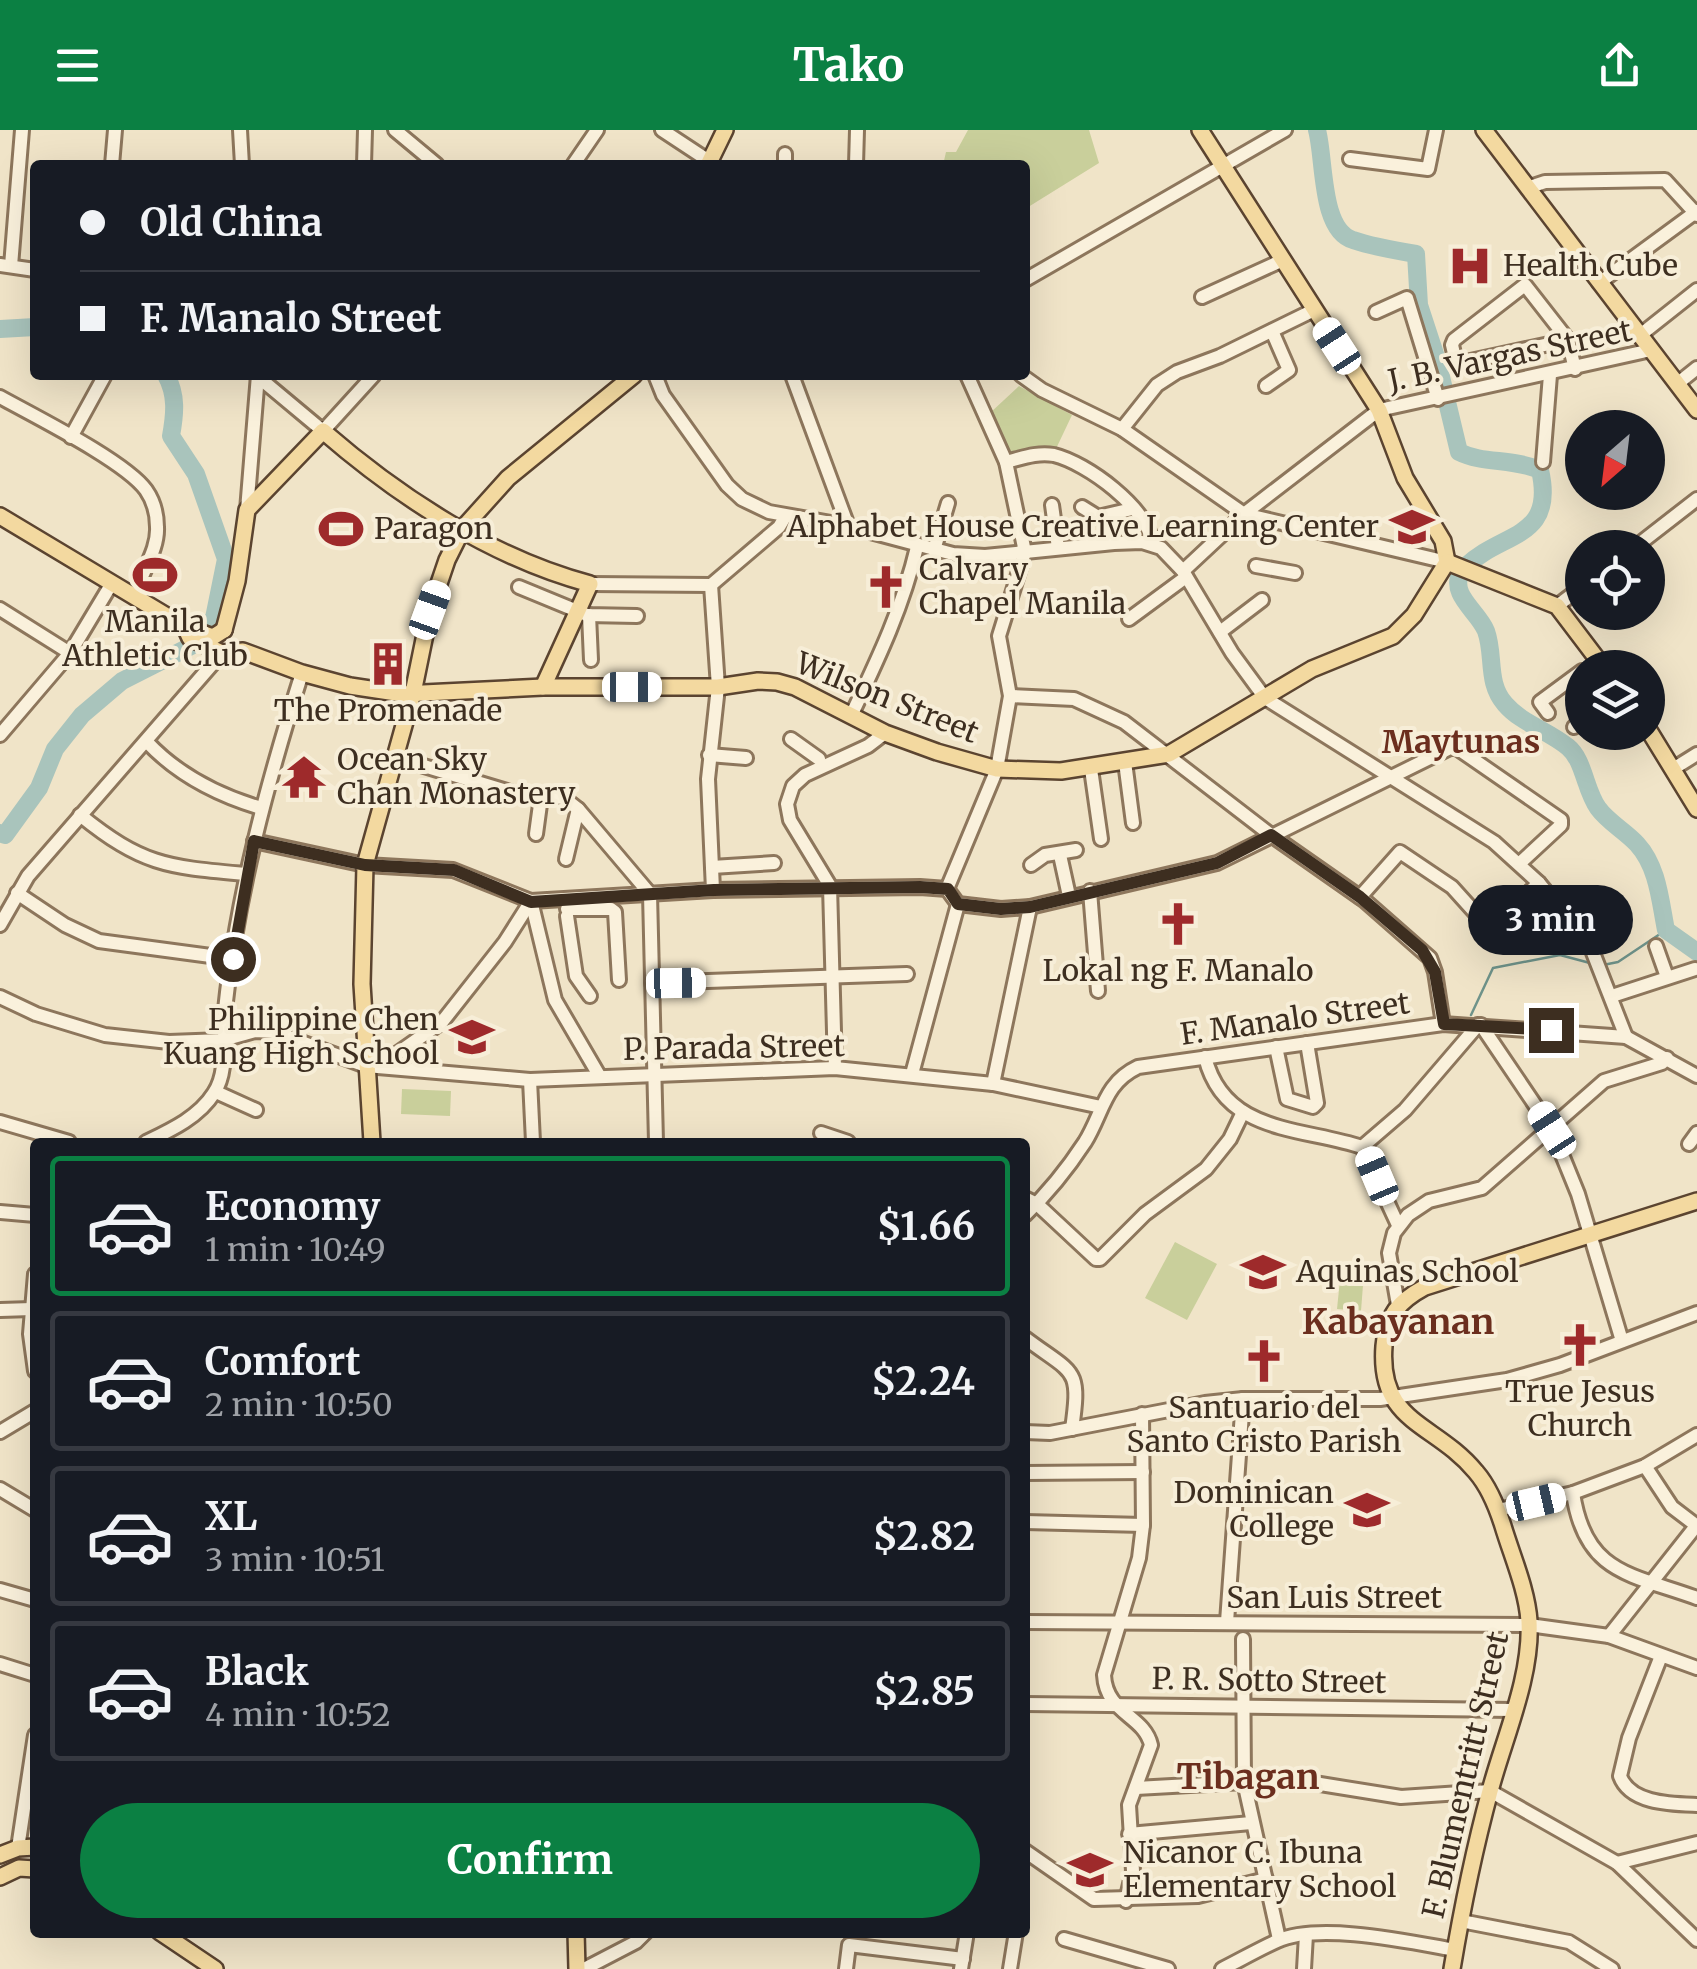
<!DOCTYPE html>
<meta charset="utf-8">
<style>
:root{--surface:#171b24;--page:#20242c;--text:#f1f3f6;--muted:#9ea1a6;--line:#363941;--accent:#0b8043}
body{margin:0;font-family:Merriweather,serif;background:var(--page);color:var(--text);height:100vh;display:flex;flex-direction:column;font-size:38px;white-space:nowrap}
*{box-sizing:border-box;margin:0}
p{font-size:32px;color:var(--muted)}
.icon{flex:none;width:55px;height:55px;fill:none;stroke:currentColor;stroke-width:2;stroke-linecap:round;stroke-linejoin:round}
.map{position:relative;flex:1;overflow:hidden}
.details{position:absolute;left:30px;top:1008px;width:1000px;height:800px;display:flex;flex-direction:column;background:var(--surface);border-radius:10px;box-shadow:0 10px 40px #0002}
.details>*{flex:none}
.hud{position:absolute;left:30px;top:30px;width:1000px;height:220px;border-radius:10px;box-shadow:0 10px 40px #0002;display:grid;align-content:center;height:220px;padding:0 50px;background:var(--surface)}
.needle{width:65px;rotate:208deg}
.tools{position:absolute;left:1565px;top:280px;display:grid;gap:20px}
.tools a{display:grid;place-items:center;width:100px;height:100px;border-radius:50%;background:var(--surface);box-shadow:0 10px 40px #0002;font-size:50px}
.end{position:absolute;width:45px;height:45px;margin:-22px;border:12px solid #3d2e20;background:#fff;box-shadow:0 0 0 5px #fff}
.from{border-radius:50%}
.bubble{position:absolute;height:70px;border-radius:35px;background:var(--surface);box-shadow:0 10px 40px #0002;font-size:32px;font-weight:700;line-height:70px;text-align:center}
.car{position:absolute;width:30px;height:60px;margin:-30px -15px;border-radius:12px;box-shadow:0 0 8px 2px #0007;background:linear-gradient(#fff 24%,#345 0 40%,#fff 0 76%,#345 0 86%,#fff 0)}
.hud b{display:flex;align-items:center;gap:35px;height:95px;font-size:38px}
.hud b+b{border-top:2px solid var(--line)}
.hud i{width:25px;height:25px;background:var(--text)}
ul{padding:18px 0 0;list-style:none}
li{display:flex;align-items:center;gap:30px;height:140px;margin:0 20px 15px;padding:0 30px;border:5px solid var(--line);border-radius:10px}
li div{flex:1}
li b{display:block;font-size:38px}
li em{font-style:normal;font-weight:700}
li.on{border-color:var(--accent)}
li>.icon{width:90px;height:90px;stroke-width:1.5}
.primary-button{display:flex;gap:20px;margin-top:auto;padding:20px 50px}
.primary-button a{flex:1;height:115px;border-radius:60px;background:var(--accent);color:#fff;font-size:40px;font-weight:700;line-height:115px;text-align:center}
header{display:flex;justify-content:space-between;align-items:center;height:130px;padding:0 50px;background:var(--accent);color:#fff;font-size:45px;font-weight:700}
.map>svg:first-child{display:block}
.green{fill:#c9cf9b}
.lines{fill:none;stroke-linecap:round;stroke-linejoin:round}
.stream{stroke:#6f938a;stroke-width:2.5}
.river{stroke:#a9c4bc;stroke-width:18}
.minor-casing{stroke:#8d765c;stroke-width:18}
.major-casing{stroke:#5b4430;stroke-width:20}
.minor{stroke:#faf1dc;stroke-width:12}
.major{stroke:#f3d9a0;stroke-width:15}
.route{stroke:#3d2e20;stroke-width:12}
.labels{text-anchor:middle;stroke-width:8;stroke-linejoin:round;paint-order:stroke}
.poi-label{font-size:30px;fill:#3d2e20;stroke:#f7eed8;text-anchor:start}
.street-label{font-size:30px;fill:#3d2e20;stroke:#f7eed8}
.neighbourhood-label{font-size:32px;font-weight:bold;fill:#6b2e1e;stroke:#f7eed8}
.quarter-label{font-size:35px;font-weight:bold;fill:#6b2e1e;stroke:#f7eed8}
</style>
<header><svg class="icon" aria-label="menu" viewBox="0 0 24 24"><path d="M4 6h16M4 12h16M4 18h16"/></svg>Tako<svg class="icon" aria-label="share" viewBox="0 0 24 24"><path d="M12 15V3M7 8l5-5 5 5M5 13v7h14v-7"/></svg></header>
<div class="map">
<svg width="1697" height="1839" viewBox="0 0 1697 1839">
<rect width="100%" height="100%" fill="#f0e4c8"/>
<g class="green">
<polygon points="968,0 1089,0 1099,33 1025,79 1025,35 943,35 946,22 956,22"/>
<polygon points="1019,256 1072,285 1054,323 1034,319 1009,328 990,283"/>
<polygon points="402,959 451,961 450,986 401,984"/>
<polygon points="1175,1112 1217,1134 1187,1190 1145,1168"/>
<polygon points="1341,1140 1364,1142 1361,1181 1337,1179"/>
</g>
<g class="lines">
<g class="stream">
<polyline points="1603,835 1618,832 1666,800"/>
<polyline points="1471,885 1493,838 1560,825 1590,833"/>
</g>
<g class="river">
<path d="M1317 0C1325 29 1320 100 1353 110 1370 116 1398 121 1416 124L1419 175 1437 230 1459 322C1483 334 1512 328 1540 340 1556 410 1502 401 1465 437"/>
<polyline points="0,199 35,197"/>
<path d="M1461 442C1449 465 1478 481 1486 501 1495 526 1486 552 1505 574 1521 593 1549 601 1568 617 1584 630 1585 660 1598 678 1608 692 1625 701 1637 714 1658 737 1660 770 1666 800L1697 822"/>
<path d="M0 703 5 705 39 658 55 619 82 585 122 551 191 516 214 488 226 429 196 344 171 306C175 284 177 265 166 245"/>
</g>
<g class="minor-casing">
<g id="minor">
<polyline points="240,0 242,35"/>
<polyline points="395,0 437,35"/>
<polyline points="662,0 709,31"/>
<polyline points="1350,29 1428,39 1436,0"/>
<polyline points="112,35 115,0"/>
<polyline points="364,35 365,0"/>
<polyline points="573,35 597,0"/>
<polyline points="785,35 785,24"/>
<polyline points="856,35 857,0"/>
<polyline points="1527,58 1545,52 1665,50 1697,85"/>
<polyline points="0,135 35,140"/>
<polyline points="11,136 22,0"/>
<polyline points="1025,150 1285,0"/>
<polyline points="1599,153 1697,81"/>
<polyline points="1202,167 1283,130"/>
<polyline points="1376,182 1407,168 1438,269"/>
<polyline points="1639,206 1697,160"/>
<polyline points="1568,210 1461,233 1456,232 1452,215 1454,210 1525,155 1568,210 1575,239"/>
<polyline points="256,245 323,301 374,245"/>
<polyline points="655,245 663,265 727,355 742,369 769,382 848,396 953,424 985,426 1114,413 1142,412 1161,418 1183,441 1232,523 1265,568 1494,712 1539,753 1590,815 1626,907"/>
<polyline points="792,245 848,396"/>
<polyline points="1021,245 1042,260 1122,299 1244,384 1447,432"/>
<polyline points="1677,254 1697,238"/>
<polyline points="1266,256 1289,240 1272,201"/>
<path d="M0 267C34 286 125 331 146 360 153 370 157 384 157 397 158 415 148 432 141 449"/>
<polyline points="1122,299 1157,255 1177,242 1220,226 1314,180"/>
<polyline points="71,307 105,245"/>
<path d="M1006 332C1022 328 1037 322 1054 325 1087 333 1148 378 1152 413"/>
<polyline points="1543,332 1550,245"/>
<polyline points="1052,375 1058,418"/>
<polyline points="1082,377 1098,387 1132,379"/>
<polyline points="247,380 258,245"/>
<polyline points="1634,418 1697,369"/>
<polyline points="934,420 948,373"/>
<polyline points="1256,436 1295,443"/>
<polyline points="1183,441 1244,384 1379,280 1651,220"/>
<polyline points="590,454 711,455 779,397 785,387"/>
<polyline points="711,455 718,557 708,649 713,760"/>
<polyline points="519,457 587,485 637,486"/>
<polyline points="1557,476 1582,457"/>
<polyline points="0,479 70,523"/>
<polyline points="589,485 591,530"/>
<polyline points="1129,489 1186,447"/>
<polyline points="1220,502 1262,470"/>
<polyline points="1010,566 1074,569 1124,592 1271,705 1364,770 1430,828 1435,842 1443,894"/>
<polyline points="1548,583 1540,572 1582,541"/>
<path d="M851 586C877 531 903 477 917 417"/>
<polyline points="1574,597 1582,591"/>
<polyline points="0,605 70,523 112,453"/>
<polyline points="791,609 819,629"/>
<path d="M147 612C178 645 217 665 261 678"/>
<polyline points="709,625 746,628"/>
<polyline points="394,627 520,665 564,668 578,679 650,764"/>
<polyline points="1125,632 1133,693"/>
<polyline points="1091,639 1101,709"/>
<polyline points="1673,639 1697,624"/>
<path d="M80 685C143 736 168 737 246 744"/>
<polyline points="536,704 541,667"/>
<polyline points="254,711 365,735 453,740 531,771 713,760 920,757 947,759 958,774 1001,779 1030,777 1217,733 1454,616 1561,690 1561,695 1520,733"/>
<polyline points="1060,725 1069,766"/>
<polyline points="566,729 578,679"/>
<polyline points="1031,735 1045,725 1076,720"/>
<polyline points="712,737 774,733"/>
<polyline points="947,759 997,639 1010,566 999,506 1025,422 1006,332 967,245"/>
<polyline points="1090,761 1098,861"/>
<polyline points="17,763 65,795 99,811 233,829"/>
<polyline points="650,764 656,1012"/>
<polyline points="1360,767 1400,722 1452,757 1488,797 1492,797 1539,753"/>
<polyline points="531,771 555,870 600,947"/>
<polyline points="567,779 611,779 615,782 619,850"/>
<polyline points="567,786 576,846 590,866"/>
<polyline points="0,795 28,746 222,523"/>
<polyline points="1656,816 1667,847"/>
<polyline points="652,853 907,844"/>
<polyline points="1612,866 1695,839"/>
<polyline points="0,867 36,884 105,905 169,912 223,910 255,901 274,902 366,936 530,950 835,938 993,954 1101,977"/>
<polyline points="1481,895 1552,1000 1578,1064 1622,1211"/>
<polyline points="1276,917 1287,969 1313,977 1317,973 1307,913"/>
<path d="M1205 927C1224 1004 1301 997 1362 1017L1398 1095"/>
<polyline points="385,937 395,925 442,892 505,812 531,771"/>
<polyline points="835,938 830,756 790,690 787,674 793,656 805,645 868,616 885,603"/>
<polyline points="912,944 958,774"/>
<polyline points="530,950 533,1012"/>
<polyline points="993,954 1030,777"/>
<polyline points="216,962 256,980"/>
<polyline points="0,992 69,1012"/>
<polyline points="821,1003 848,1012"/>
<path d="M146 1012C171 1000 199 987 214 963 229 941 222 906 225 880 237 764 267 654 302 543"/>
<polyline points="1689,1014 1697,1003"/>
<polyline points="1362,1017 1405,980 1478,895"/>
<polyline points="1025,1068 1037,1074 1096,1129 1100,1129 1145,1084 1206,1039 1230,1009 1243,982"/>
<polyline points="0,1082 35,1085"/>
<path d="M1025 1085C1048 1063 1068 1038 1085 1012 1103 983 1104 953 1138 937L1443 894 1626 907 1697 946"/>
<polyline points="35,1144 30,1204 35,1241"/>
<polyline points="1398,1175 1389,1123 1394,1103 1408,1085 1429,1071 1482,1058 1604,951 1662,933 1667,928"/>
<polyline points="0,1180 32,1179"/>
<path d="M1025 1208C1074 1245 1081 1236 1072 1299"/>
<polyline points="0,1302 35,1281"/>
<polyline points="1025,1302 1050,1303 1205,1273 1243,1269 1380,1269 1507,1250 1560,1235 1697,1183"/>
<polyline points="1645,1336 1672,1377 1697,1396"/>
<polyline points="1025,1343 1143,1342"/>
<polyline points="0,1359 35,1380"/>
<path d="M1573 1363C1585 1444 1631 1444 1697 1468"/>
<polyline points="1498,1380 1573,1363 1645,1336 1697,1305"/>
<polyline points="1025,1392 1143,1395"/>
<polyline points="0,1460 35,1470"/>
<polyline points="1025,1492 1529,1495 1609,1506 1697,1538"/>
<polyline points="1227,1492 1243,1269"/>
<polyline points="1609,1506 1696,1396"/>
<polyline points="1243,1509 1244,1652 1279,1809"/>
<path d="M1661 1526 1629 1608 1620 1646C1630 1674 1672 1674 1697 1675"/>
<polyline points="0,1534 35,1545"/>
<polyline points="1025,1574 1513,1580"/>
<polyline points="1136,1658 1244,1652 1308,1652 1401,1667 1490,1661 1617,1733 1697,1810"/>
<polyline points="1129,1704 1251,1693"/>
<polyline points="18,1718 35,1605"/>
<polyline points="1025,1721 1094,1769 1198,1766 1266,1749"/>
<polyline points="1617,1733 1697,1713"/>
<path d="M1126 1771 1133 1741 1129 1675 1151 1615C1144 1585 1106 1584 1104 1545L1139 1428 1143 1395 1142 1284"/>
<polyline points="1461,1791 1569,1812 1612,1839"/>
<polyline points="1064,1809 1168,1839"/>
<polyline points="584,1839 636,1812 646,1802"/>
<polyline points="846,1839 849,1815 963,1829"/>
<polyline points="961,1839 967,1802"/>
<polyline points="1010,1839 1016,1802"/>
<path d="M1222 1839C1240 1830 1259 1819 1277 1811 1319 1792 1410 1812 1455 1820"/>
<polyline points="1304,1839 1306,1805"/>
</g>
</g>
<g class="major-casing">
<g id="major">
<polyline points="1200,0 1379,280 1405,348 1443,411 1447,432"/>
<polyline points="1484,0 1697,280"/>
<polyline points="708,35 725,0"/>
<polyline points="0,386 185,497 213,507 224,500"/>
<polyline points="1447,432 1557,476 1604,538"/>
<polyline points="185,497 190,508 222,523 243,521 302,543 350,556 403,564 543,557 718,557 758,551 777,552 795,557 885,603 937,622 997,639 1061,641 1169,624 1312,539 1393,506 1414,485 1447,432"/>
<path d="M224 500 237 451 247 380 323 301C399 367 492 428 590 454L543 557"/>
<polyline points="1648,599 1697,679"/>
<polyline points="372,1012 362,854 365,735 413,563 430,480 447,430 463,398 508,348 634,245"/>
<polyline points="0,1725 18,1718 35,1717"/>
<polyline points="0,1747 19,1738 35,1739"/>
<polyline points="160,1802 215,1839"/>
<polyline points="576,1802 577,1839"/>
<path d="M1452 1839C1462 1779 1474 1720 1490 1661 1504 1608 1532 1547 1529 1491 1527 1460 1512 1426 1503 1396 1497 1377 1489 1357 1476 1342 1435 1292 1378 1294 1384 1216 1386 1186 1399 1171 1425 1157L1697 1071"/>
</g>
</g>
<use href="#minor" class="minor"/>
<use href="#major" class="major"/>
</g>
<g class="lines">
<polyline class="route" points="233,829 254,711 365,735 454,740 531,772 714,760 920,757 948,759 958,774 1001,779 1030,777 1217,733 1271,705 1360,767 1422,820 1435,842 1444,894 1551,900"/>
</g>
<defs>
<g id="hospital-bare" transform="scale(3.45)"><path d="M-5-5h3v3.5h4V-5h3V5h-3V1.5h-4V5h-3Z" fill="#9e2a2b" stroke="#f7eed8" stroke-width="2.5" paint-order="stroke"/></g>
<g id="school-bare" transform="scale(3.45)"><path d="M0-5L7-2L0 1L-7-2ZM-4 1L0 2.5L4 1V4Q0 6-4 4Z" fill="#9e2a2b" stroke="#f7eed8" stroke-width="2.5" paint-order="stroke"/></g>
<g id="stadium-bare" transform="scale(3.45)"><path d="M0-5a6.5 5 0 1 0 0 10a6.5 5 0 1 0 0-10ZM-3.5-1.8h7v3.6h-7Z" fill="#9e2a2b" stroke="#f7eed8" stroke-width="2.5" paint-order="stroke"/></g>
<g id="church-bare" transform="scale(3.45)"><path d="M-1.2-6h2.4v3.5h3.3v2.4h-3.3V6h-2.4V-.1h-3.3v-2.4h3.3Z" fill="#9e2a2b" stroke="#f7eed8" stroke-width="2.5" paint-order="stroke"/></g>
<g id="building-bare" transform="scale(3.45)"><path d="M-4-6H4V6H1V3H-1V6H-4ZM-2.5-4.3h1.7v1.8h-1.7ZM.8-4.3h1.7v1.8H.8ZM-2.5-1h1.7V.8h-1.7ZM.8-1h1.7V.8H.8Z" fill="#9e2a2b" stroke="#f7eed8" stroke-width="2.5" paint-order="stroke"/></g>
<g id="temple-bare" transform="scale(3.45)"><path d="M0-6L5-2H3V0L6.5 2.5H4V6H1.5V3h-3V6H-4V2.5H-6.5L-3 0V-2H-5Z" fill="#9e2a2b" stroke="#f7eed8" stroke-width="2.5" paint-order="stroke"/></g>
<g id="university-bare" transform="scale(3.45)"><path d="M0-5L7-2L0 1L-7-2ZM-4 1L0 2.5L4 1V4Q0 6-4 4Z" fill="#9e2a2b" stroke="#f7eed8" stroke-width="2.5" paint-order="stroke"/></g>
</defs>
<g fill-rule="evenodd">
<use href="#hospital-bare" x="1470" y="136"/>
<use href="#school-bare" x="1412" y="397"/>
<use href="#stadium-bare" x="341" y="399"/>
<use href="#stadium-bare" x="155" y="445"/>
<use href="#church-bare" x="886" y="457"/>
<use href="#building-bare" x="388" y="534"/>
<use href="#temple-bare" x="304" y="647"/>
<use href="#church-bare" x="1178" y="794"/>
<use href="#school-bare" x="472" y="907"/>
<use href="#school-bare" x="1263" y="1142"/>
<use href="#church-bare" x="1580" y="1215"/>
<use href="#church-bare" x="1264" y="1231"/>
<use href="#university-bare" x="1367" y="1380"/>
<use href="#school-bare" x="1090" y="1740"/>
</g>
<g class="labels">
<g class="poi-label">
<text x="1503" y="146">Health Cube</text>
<text x="1379" y="407" text-anchor="end">Alphabet House Creative Learning Center</text>
<text x="374" y="409">Paragon</text>
<text x="919" y="450">Calvary<tspan x="919" dy="34">Chapel Manila</tspan></text>
<text x="155" y="502" text-anchor="middle">Manila<tspan x="155" dy="34">Athletic Club</tspan></text>
<text x="388" y="591" text-anchor="middle">The Promenade</text>
<text x="337" y="640">Ocean Sky<tspan x="337" dy="34">Chan Monastery</tspan></text>
<text x="1178" y="851" text-anchor="middle">Lokal ng F. Manalo</text>
<text x="439" y="900" text-anchor="end">Philippine Chen<tspan x="439" dy="34">Kuang High School</tspan></text>
<text x="1296" y="1152">Aquinas School</text>
<text x="1580" y="1272" text-anchor="middle">True Jesus<tspan x="1580" dy="34">Church</tspan></text>
<text x="1264" y="1288" text-anchor="middle">Santuario del<tspan x="1264" dy="34">Santo Cristo Parish</tspan></text>
<text x="1334" y="1373" text-anchor="end">Dominican<tspan x="1334" dy="34">College</tspan></text>
<text x="1123" y="1733">Nicanor C. Ibuna<tspan x="1123" dy="34">Elementary School</tspan></text>
</g>
<g class="street-label">
<text transform="translate(1510 226) rotate(-12)" y="10">J. B. Vargas Street</text>
<text transform="translate(887 568) rotate(22)" y="10">Wilson Street</text>
<text transform="translate(1295 889) rotate(-8)" y="10">F. Manalo Street</text>
<text transform="translate(734 918) rotate(-1)" y="10">P. Parada Street</text>
<text x="1334" y="1478">San Luis Street</text>
<text transform="translate(1269 1551) rotate(1)" y="10">P. R. Sotto Street</text>
<text transform="translate(1466 1645) rotate(-77)" y="10">F. Blumentritt Street</text>
</g>
<g class="neighbourhood-label">
<text x="1461" y="623">Maytunas</text>
</g>
<g class="quarter-label">
<text x="1398" y="1204">Kabayanan</text>
<text x="1248" y="1659">Tibagan</text>
</g>
</g>
</svg>
<div class="tools">
<a><svg class="needle" viewBox="-14 -14 28 28"><path d="M0-13l5 13h-10z" fill="#e53935"/><path d="M0 13l5-13h-10z" fill="#9ea1a6"/></svg></a>
<a><svg class="icon" aria-label="locate" viewBox="0 0 24 24"><circle cx="12" cy="12" r="6"/><path d="M12 2v4M12 18v4M2 12h4M18 12h4"/></svg></a>
<a><svg class="icon" aria-label="layers" viewBox="0 0 24 24"><path d="M12 4l9 5-9 5-9-5zM3 14l9 5 9-5"/></svg></a>
</div>
<i class="end from" style="left:233px;top:829px"></i>
<i class="end" style="left:1551px;top:900px"></i>
<div class="bubble" style="left:1468px;top:755px;width:165px">3 min</div>
<i class="car" style="left:1337px;top:216px;rotate:327deg"></i>
<i class="car" style="left:430px;top:480px;rotate:20deg"></i>
<i class="car" style="left:632px;top:557px;rotate:90deg"></i>
<i class="car" style="left:676px;top:853px;rotate:89deg"></i>
<i class="car" style="left:1552px;top:1000px;rotate:327deg"></i>
<i class="car" style="left:1377px;top:1046px;rotate:337deg"></i>
<i class="car" style="left:1536px;top:1372px;rotate:77deg"></i>
<div class="hud">
<b><i class="from"></i>Old China</b>
<b><i></i>F. Manalo Street</b>
</div>
<section class="details">
<ul>
<li class="on"><svg class="icon" aria-label="car" viewBox="0 0 24 24"><path d="M5 17H2v-5l4-1 3-4h7l3 4 3 1v5h-3M9 17h6M6 11h13"/><circle cx="7" cy="17" r="2"/><circle cx="17" cy="17" r="2"/></svg><div><b>Economy</b><p>1 min · 10:49</p></div><em>$1.66</em></li>
<li><svg class="icon" aria-label="car" viewBox="0 0 24 24"><path d="M5 17H2v-5l4-1 3-4h7l3 4 3 1v5h-3M9 17h6M6 11h13"/><circle cx="7" cy="17" r="2"/><circle cx="17" cy="17" r="2"/></svg><div><b>Comfort</b><p>2 min · 10:50</p></div><em>$2.24</em></li>
<li><svg class="icon" aria-label="car" viewBox="0 0 24 24"><path d="M5 17H2v-5l4-1 3-4h7l3 4 3 1v5h-3M9 17h6M6 11h13"/><circle cx="7" cy="17" r="2"/><circle cx="17" cy="17" r="2"/></svg><div><b>XL</b><p>3 min · 10:51</p></div><em>$2.82</em></li>
<li><svg class="icon" aria-label="car" viewBox="0 0 24 24"><path d="M5 17H2v-5l4-1 3-4h7l3 4 3 1v5h-3M9 17h6M6 11h13"/><circle cx="7" cy="17" r="2"/><circle cx="17" cy="17" r="2"/></svg><div><b>Black</b><p>4 min · 10:52</p></div><em>$2.85</em></li>
</ul>
<div class="primary-button"><a>Confirm</a></div>
</section>
</div>
